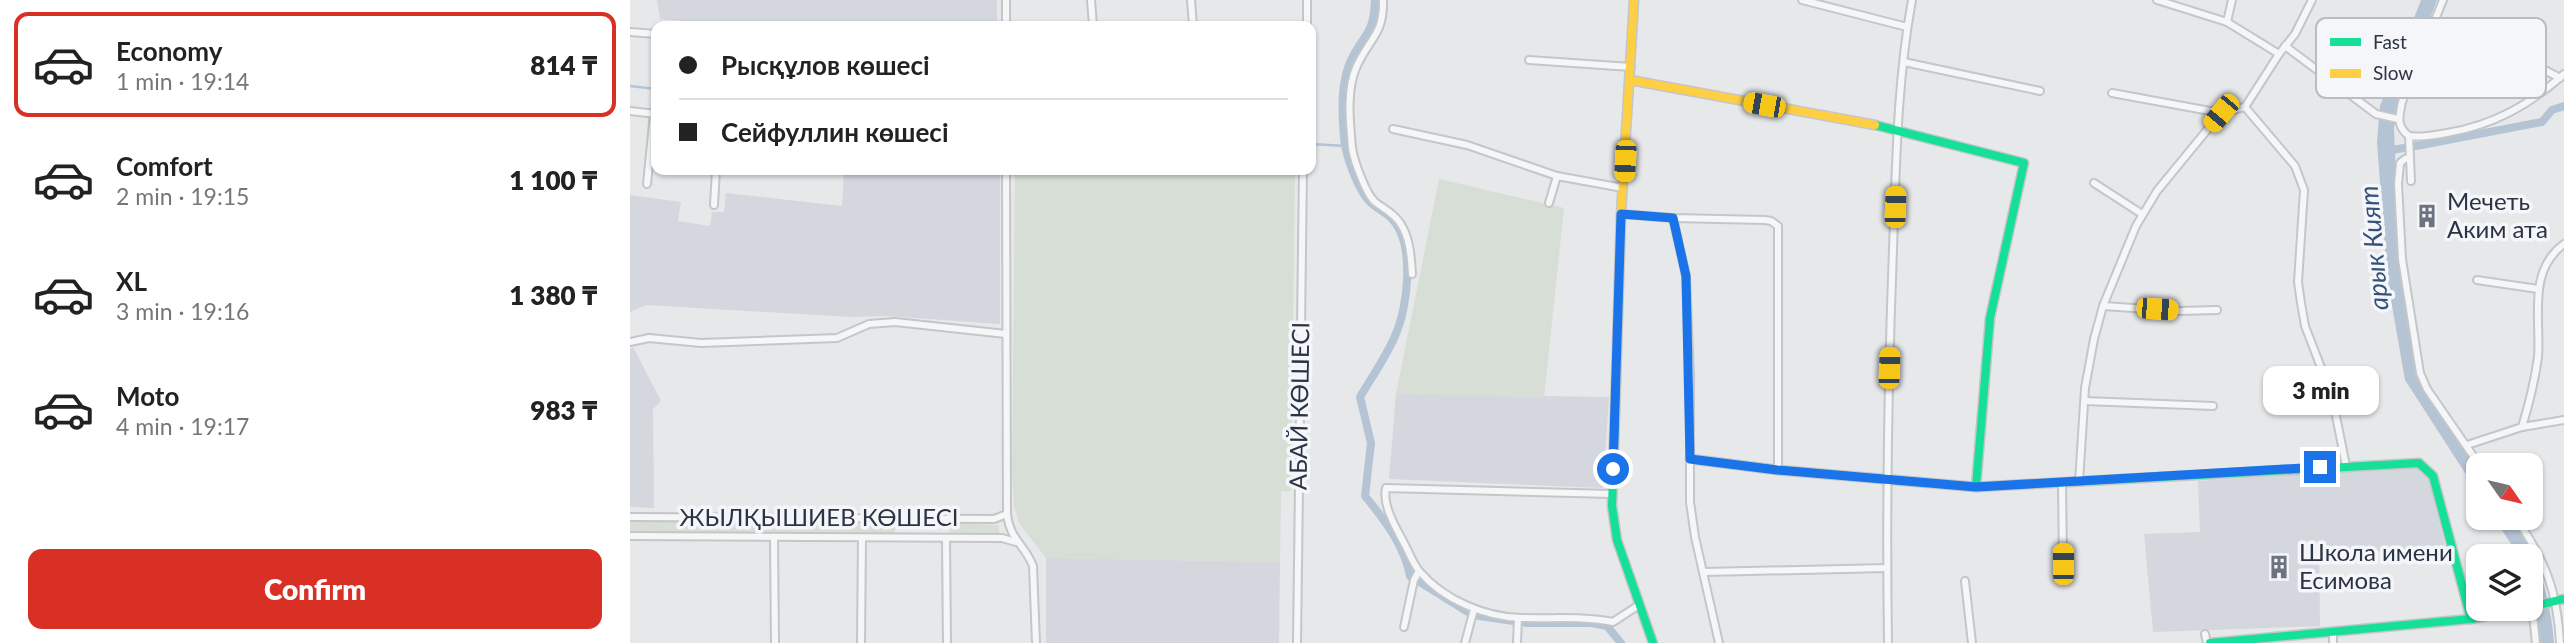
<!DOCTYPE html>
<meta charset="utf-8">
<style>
:root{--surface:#fff;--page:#f2f2f2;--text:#222;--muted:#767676;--line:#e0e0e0;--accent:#d93025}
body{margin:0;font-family:Lato,sans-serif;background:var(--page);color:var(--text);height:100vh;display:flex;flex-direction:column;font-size:26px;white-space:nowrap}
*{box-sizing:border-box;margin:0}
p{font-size:23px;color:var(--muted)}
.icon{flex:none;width:38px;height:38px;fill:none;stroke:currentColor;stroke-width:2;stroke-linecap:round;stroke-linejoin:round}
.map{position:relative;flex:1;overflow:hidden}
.panel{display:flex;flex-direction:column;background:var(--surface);width:630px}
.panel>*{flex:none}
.guide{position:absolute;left:21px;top:21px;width:665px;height:154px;border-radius:14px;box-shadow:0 2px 5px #0004;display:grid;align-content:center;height:154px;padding:0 28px;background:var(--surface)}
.needle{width:46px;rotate:124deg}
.tools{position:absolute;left:1836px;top:453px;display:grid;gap:14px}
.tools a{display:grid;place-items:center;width:77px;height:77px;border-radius:14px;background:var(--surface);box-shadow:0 2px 5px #0004;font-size:35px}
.end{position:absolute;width:32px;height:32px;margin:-16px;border:9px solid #1a73e8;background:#fff;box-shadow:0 0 0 4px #fff}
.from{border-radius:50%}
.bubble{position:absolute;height:49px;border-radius:14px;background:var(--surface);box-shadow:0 2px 5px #0004;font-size:23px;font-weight:800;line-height:49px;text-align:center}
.car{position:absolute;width:21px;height:42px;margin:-21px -10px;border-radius:9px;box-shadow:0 0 5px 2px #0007;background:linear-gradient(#f5c518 24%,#345 0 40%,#f5c518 0 76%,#345 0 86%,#f5c518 0)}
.guide b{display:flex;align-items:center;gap:24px;height:66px;font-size:26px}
.guide b+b{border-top:2px solid var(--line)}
.guide i{width:18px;height:18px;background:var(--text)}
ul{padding:12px 0 0;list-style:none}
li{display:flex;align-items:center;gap:21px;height:105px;margin:0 14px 10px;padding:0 14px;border:4px solid transparent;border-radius:14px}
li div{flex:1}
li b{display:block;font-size:26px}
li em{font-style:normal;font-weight:800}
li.active{border-color:var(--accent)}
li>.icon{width:63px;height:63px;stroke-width:1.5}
.primary-button{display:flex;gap:14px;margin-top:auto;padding:14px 28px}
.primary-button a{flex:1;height:80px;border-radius:14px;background:var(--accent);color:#fff;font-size:28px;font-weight:800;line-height:80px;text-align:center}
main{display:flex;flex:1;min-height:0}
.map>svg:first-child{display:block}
.built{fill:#d4d7dd}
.green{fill:#d6ded6}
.water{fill:#b4c4d5}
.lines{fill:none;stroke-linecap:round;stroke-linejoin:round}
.stream{stroke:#b4c4d5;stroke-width:2.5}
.canal{stroke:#b4c4d5;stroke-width:8}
.street-casing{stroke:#c4c6c8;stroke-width:10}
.fast-casing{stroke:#c4c6c8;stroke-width:11}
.slow-casing{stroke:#c4c6c8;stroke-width:11}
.street{stroke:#f5f6f7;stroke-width:6}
.fast{stroke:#16e098;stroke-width:8}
.slow{stroke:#ffcf43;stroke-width:8}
.route{stroke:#1a73e8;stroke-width:9}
.labels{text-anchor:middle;stroke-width:7;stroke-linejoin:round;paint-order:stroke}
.poi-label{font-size:24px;fill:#2b3445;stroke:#f4f6f9;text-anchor:start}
.street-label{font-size:24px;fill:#2b3445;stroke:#f4f6f9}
.water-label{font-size:26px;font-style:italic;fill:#34527a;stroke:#f4f6f9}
.key{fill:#f4f6f9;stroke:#b8bcc3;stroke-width:2}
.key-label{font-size:19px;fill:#2b3445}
</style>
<main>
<section class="panel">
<ul>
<li class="active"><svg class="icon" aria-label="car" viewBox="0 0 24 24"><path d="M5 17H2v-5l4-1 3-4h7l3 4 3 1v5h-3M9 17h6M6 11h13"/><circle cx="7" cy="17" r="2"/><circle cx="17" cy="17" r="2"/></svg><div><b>Economy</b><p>1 min · 19:14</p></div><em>814 ₸</em></li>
<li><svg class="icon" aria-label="car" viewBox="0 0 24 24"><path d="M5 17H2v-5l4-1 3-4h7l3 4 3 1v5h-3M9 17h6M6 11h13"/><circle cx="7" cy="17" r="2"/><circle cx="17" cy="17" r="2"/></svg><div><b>Comfort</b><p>2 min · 19:15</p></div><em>1 100 ₸</em></li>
<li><svg class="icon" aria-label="car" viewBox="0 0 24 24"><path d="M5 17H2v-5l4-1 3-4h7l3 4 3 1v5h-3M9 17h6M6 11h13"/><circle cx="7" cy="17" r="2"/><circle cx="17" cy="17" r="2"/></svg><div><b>XL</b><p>3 min · 19:16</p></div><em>1 380 ₸</em></li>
<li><svg class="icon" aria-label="car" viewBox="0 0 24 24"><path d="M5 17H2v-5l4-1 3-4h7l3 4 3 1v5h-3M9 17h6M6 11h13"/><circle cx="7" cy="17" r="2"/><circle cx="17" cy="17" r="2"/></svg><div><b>Moto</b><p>4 min · 19:17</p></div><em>983 ₸</em></li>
</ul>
<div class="primary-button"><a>Confirm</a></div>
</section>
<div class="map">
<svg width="1934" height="643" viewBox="0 0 1934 643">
<rect width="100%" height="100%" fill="#e6e8ea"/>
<g class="built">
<polygon points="27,0 367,0 367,26 98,26 97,24 30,19"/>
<polygon points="214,170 370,170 370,324 256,316 220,317 16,305 0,312 0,195 51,202 48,221 80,226 82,212 94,212 96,193 212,206"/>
<polygon points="3,347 31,401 23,409 24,508 0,507 0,349"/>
<polygon points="766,394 979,397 973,488 759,479"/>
<polygon points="1791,467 1798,474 1817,554 1689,549 1690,626 1523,632 1514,534 1570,532 1568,481"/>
<polygon points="416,558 650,562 649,643 416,643"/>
</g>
<g class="green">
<polygon points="385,170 665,170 661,491 651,491 650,562 416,558 389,523 384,506 382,473"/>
<polygon points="809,179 934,208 914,398 766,394"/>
<polygon points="0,520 265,523 265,535 0,532"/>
<polygon points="320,523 369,525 369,535 319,535"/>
</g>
<g class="water">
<polygon points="1791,0 1807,0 1772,92 1764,128 1769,256 1784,364 1802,403 1848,470 1848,493 1775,380 1757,277 1747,142 1750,106"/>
<path d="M1864 518H1881C1909 558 1920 595 1924 643H1910L1907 614 1901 589 1900 556H1889Z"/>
</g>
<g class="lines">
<g class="stream">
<polyline points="0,86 26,89"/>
<polyline points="681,144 716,146"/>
</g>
<g class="canal">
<path d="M745 0C744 33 735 33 722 58 710 81 712 113 714 138 715 154 728 190 740 202 746 208 755 212 761 218 786 243 778 307 765 336 756 357 742 377 730 397L741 443 735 496C754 519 775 547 780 576"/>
<polyline points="1786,146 1912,122 1922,110 1934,106"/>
<polyline points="1756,151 1774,148"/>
<polyline points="790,582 838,612"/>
<polyline points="849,616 884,621"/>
<polyline points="896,623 962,623 977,626 991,643"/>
</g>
<g class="street-casing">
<g id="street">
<polyline points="376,0 376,26"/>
<polyline points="461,0 463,26"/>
<polyline points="561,0 563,26"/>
<path d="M753 0C754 36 738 39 726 68 716 91 720 124 722 148 724 161 736 194 745 202 754 209 764 213 770 223 780 237 781 258 782 274"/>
<polyline points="1172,0 1277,27"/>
<polyline points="1527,0 1597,22 1649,54"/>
<polyline points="1597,22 1602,0"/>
<polyline points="677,26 677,0"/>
<polyline points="0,32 26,34"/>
<polyline points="1655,46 1746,114 1768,119"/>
<polyline points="1890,57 1930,78"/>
<polyline points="899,60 1001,67"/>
<polyline points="1274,62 1410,91"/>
<polyline points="1482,93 1591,113"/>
<polyline points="1615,107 1665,166 1674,190 1668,282 1671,303 1675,326 1702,396 1716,466"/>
<polyline points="1615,107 1649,54 1665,34 1682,0"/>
<polyline points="0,111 26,114"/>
<polyline points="763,129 837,145 927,176 993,188"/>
<path d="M1779 136C1792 138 1804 135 1817 133 1864 125 1899 105 1934 74"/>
<polyline points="1780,158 1775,159 1770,163 1768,184 1772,259 1790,373 1797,389 1850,466"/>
<path d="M376 170 377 514C380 540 395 545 403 566L406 643"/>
<path d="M1781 181 1779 136C1766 126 1769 117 1772 102L1813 0"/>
<polyline points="1464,183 1512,214"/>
<polyline points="17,184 24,114"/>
<polyline points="919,203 927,176"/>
<polyline points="84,205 86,170"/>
<polyline points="991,214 1043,218 1135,220 1141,221 1148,226 1148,470"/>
<polyline points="1043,218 1056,276 1060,376 1060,502 1065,537 1089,643"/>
<polyline points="1847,280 1908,289"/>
<polyline points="1473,306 1549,311 1587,310"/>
<polyline points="0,342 19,338 71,343 207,338 239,324 265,322 376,334"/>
<polyline points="1653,385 1699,387"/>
<polyline points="1455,401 1583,406"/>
<path d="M1892 427C1899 404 1905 380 1908 357 1911 318 1897 271 1934 244"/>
<polyline points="1837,445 1892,427 1934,420"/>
<polyline points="1449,482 1455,388 1464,339 1473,306 1506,226 1527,191 1591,113 1615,107"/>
<polyline points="1432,483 1433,564"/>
<path d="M982 494 756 488C752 505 766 528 774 543 779 552 783 564 790 572 814 600 855 617 891 618 922 619 953 616 983 622L1009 605"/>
<polyline points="0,517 364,519 377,514"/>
<path d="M1886 518C1916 562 1927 590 1930 643"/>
<polyline points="0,536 372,538 386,542"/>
<polyline points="144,539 145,643"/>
<polyline points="316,540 317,643"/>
<polyline points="1074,572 1257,568"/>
<polyline points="1335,581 1342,643"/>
<polyline points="1902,606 1906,643"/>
<polyline points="774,627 784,580 789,571"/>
<polyline points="1575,634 1577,643"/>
<polyline points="231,643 232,538"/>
<polyline points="667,643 673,170"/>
<polyline points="835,643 844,609"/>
<polyline points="887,643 888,618"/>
<path d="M1258 643C1256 512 1258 380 1263 249 1266 166 1267 82 1282 0"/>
<polyline points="1703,643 1703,633"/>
</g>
</g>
<g class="fast-casing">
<g id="fast">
<polyline points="1245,125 1394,163 1360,318 1346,487"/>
<polyline points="986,382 982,506 987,540 1023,643"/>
<polyline points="1060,459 1148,470 1346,487 1789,463 1803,476 1841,619"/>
<polyline points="1900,607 1934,599"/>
<polyline points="1580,643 1841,619 1891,609"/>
</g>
</g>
<g class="slow-casing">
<g id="slow">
<polyline points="1000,80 1245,125"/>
<polyline points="986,382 991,214 1004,0"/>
</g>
</g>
<use href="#street" class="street"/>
<use href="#fast" class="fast"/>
<use href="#slow" class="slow"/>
</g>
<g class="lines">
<polyline class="route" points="983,469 991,214 1043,218 1056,276 1060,459 1147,470 1346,487 1690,467"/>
</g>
<defs>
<g id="building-bare" transform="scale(1.89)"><path d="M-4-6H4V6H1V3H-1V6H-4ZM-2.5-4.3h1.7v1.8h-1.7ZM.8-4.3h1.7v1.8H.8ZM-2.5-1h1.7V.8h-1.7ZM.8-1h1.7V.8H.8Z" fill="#6c737f" stroke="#f4f6f9" stroke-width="2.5" paint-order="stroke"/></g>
</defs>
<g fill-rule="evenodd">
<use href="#building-bare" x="1797" y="216"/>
<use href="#building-bare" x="1649" y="567"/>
</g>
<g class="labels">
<g class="poi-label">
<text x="1817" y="210">Мечеть<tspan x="1817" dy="28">Аким ата</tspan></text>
<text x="1669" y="561">Школа имени<tspan x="1669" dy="28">Есимова</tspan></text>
</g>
<g class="street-label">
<text transform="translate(670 406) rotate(-89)" y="8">АБАЙ КӨШЕСІ</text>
<text x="189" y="526">ЖЫЛҚЫШИЕВ КӨШЕСІ</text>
</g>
<g class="water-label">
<text transform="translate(1744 248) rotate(-95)" y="9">арык Кият</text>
</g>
</g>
<rect x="1686" y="18" width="230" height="80" rx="10" class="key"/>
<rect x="1700" y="38" width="31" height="8" fill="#16e098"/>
<rect x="1700" y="69" width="31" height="9" fill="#ffcf43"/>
<g class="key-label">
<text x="1743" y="49">Fast</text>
<text x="1743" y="80">Slow</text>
</g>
</svg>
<div class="tools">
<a><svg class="needle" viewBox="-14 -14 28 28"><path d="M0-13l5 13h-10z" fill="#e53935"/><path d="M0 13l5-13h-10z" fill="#767676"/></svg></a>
<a><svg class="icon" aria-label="layers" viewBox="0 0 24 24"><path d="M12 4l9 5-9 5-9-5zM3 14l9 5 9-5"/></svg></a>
</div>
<i class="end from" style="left:983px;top:469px"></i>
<i class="end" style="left:1690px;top:467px"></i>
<div class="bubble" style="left:1633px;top:366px;width:116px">3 min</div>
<i class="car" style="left:1134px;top:105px;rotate:280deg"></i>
<i class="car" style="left:1591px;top:113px;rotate:220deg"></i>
<i class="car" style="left:995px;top:161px;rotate:183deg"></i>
<i class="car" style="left:1265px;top:207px;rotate:2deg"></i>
<i class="car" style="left:1527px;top:309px;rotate:94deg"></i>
<i class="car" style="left:1259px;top:368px;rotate:2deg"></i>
<i class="car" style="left:1433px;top:564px;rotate:0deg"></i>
<div class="guide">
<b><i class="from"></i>Рысқұлов көшесі</b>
<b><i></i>Сейфуллин көшесі</b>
</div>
</div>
</main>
